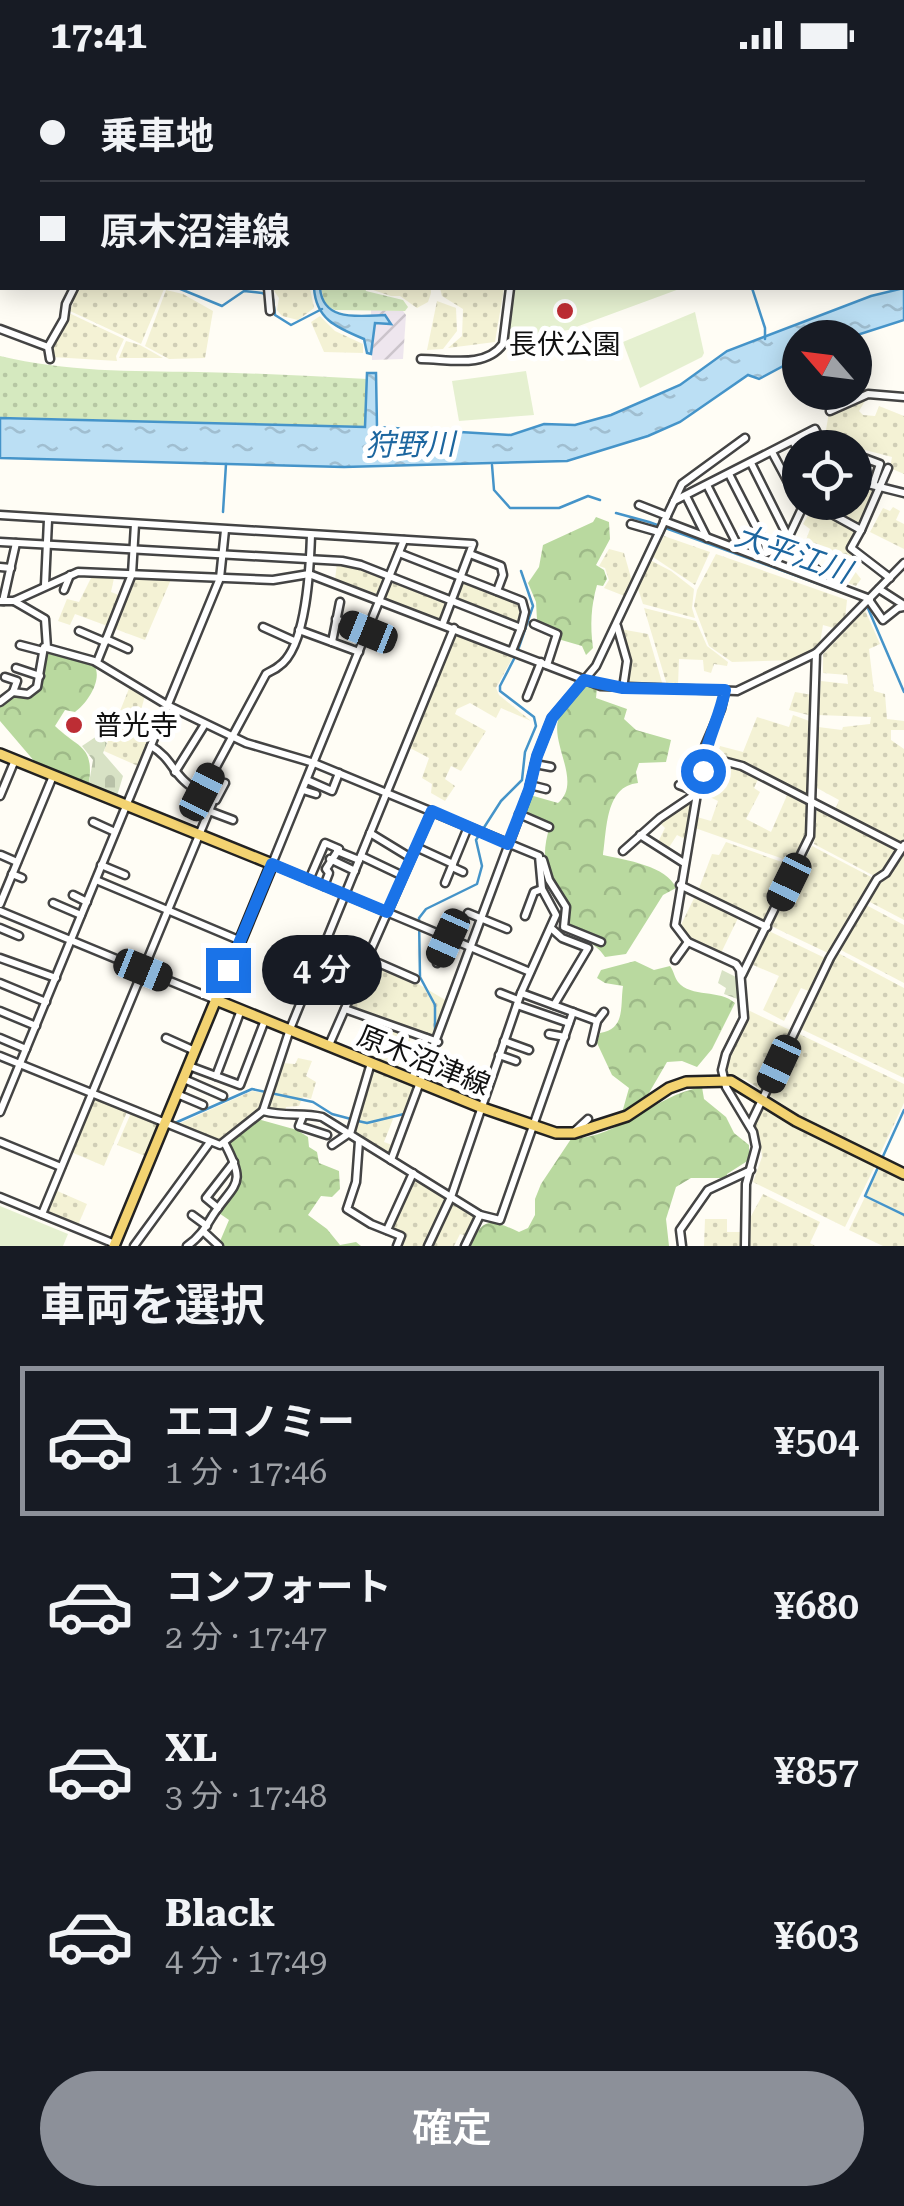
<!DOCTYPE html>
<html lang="ja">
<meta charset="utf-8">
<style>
:root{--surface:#171b24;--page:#20242c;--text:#f1f3f6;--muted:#9ea1a6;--line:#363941;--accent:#8c9099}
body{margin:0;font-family:"Roboto Serif","Noto Sans JP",serif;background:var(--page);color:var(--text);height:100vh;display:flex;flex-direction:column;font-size:38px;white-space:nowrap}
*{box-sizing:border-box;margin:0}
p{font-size:32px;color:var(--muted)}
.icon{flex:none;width:55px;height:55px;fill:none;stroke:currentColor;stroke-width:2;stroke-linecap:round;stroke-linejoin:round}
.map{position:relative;height:1176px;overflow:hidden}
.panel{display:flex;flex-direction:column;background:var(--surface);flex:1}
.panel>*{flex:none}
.guide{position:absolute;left:0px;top:0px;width:905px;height:220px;box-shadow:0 5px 25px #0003;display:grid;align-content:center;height:220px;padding:0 40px;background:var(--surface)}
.needle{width:65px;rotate:298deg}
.tools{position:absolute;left:782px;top:250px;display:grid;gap:20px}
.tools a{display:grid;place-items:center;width:90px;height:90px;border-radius:50%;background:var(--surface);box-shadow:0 5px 25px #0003;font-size:50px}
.end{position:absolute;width:45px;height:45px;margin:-22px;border:12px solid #1a73e8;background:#fff;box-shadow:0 0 0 5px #fff}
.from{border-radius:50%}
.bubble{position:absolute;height:70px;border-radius:35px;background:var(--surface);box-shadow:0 5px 25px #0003;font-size:32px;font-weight:600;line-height:70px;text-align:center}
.car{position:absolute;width:30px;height:60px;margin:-30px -15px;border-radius:12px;box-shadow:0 0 8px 2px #0007;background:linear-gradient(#222 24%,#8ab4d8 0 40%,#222 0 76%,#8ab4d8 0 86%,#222 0)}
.guide b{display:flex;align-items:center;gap:35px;height:95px;font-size:38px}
.guide b+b{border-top:2px solid var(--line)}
.guide i{width:25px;height:25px;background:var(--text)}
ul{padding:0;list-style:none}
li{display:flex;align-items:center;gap:30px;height:150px;margin:0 20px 15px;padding:0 20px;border:5px solid transparent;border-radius:0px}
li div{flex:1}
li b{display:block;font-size:38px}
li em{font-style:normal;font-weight:600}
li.active{border-color:var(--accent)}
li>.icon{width:90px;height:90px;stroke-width:1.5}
h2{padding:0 40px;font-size:45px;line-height:120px}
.button{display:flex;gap:20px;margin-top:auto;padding:20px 40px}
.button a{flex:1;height:115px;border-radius:60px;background:var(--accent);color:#fff;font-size:40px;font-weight:600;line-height:115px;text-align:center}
.status{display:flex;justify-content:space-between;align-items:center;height:70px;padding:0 50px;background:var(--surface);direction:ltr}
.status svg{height:28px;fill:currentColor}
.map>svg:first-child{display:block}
.industrial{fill:url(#industrial-furrows)}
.farmland{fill:url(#farmland-dots)}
.grass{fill:url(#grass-dots)}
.forest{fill:url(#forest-crowns)}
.cemetery{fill:url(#cemetery-stones)}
.pitch{fill:#e5f0d0}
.water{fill:url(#water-ripples);stroke:#4594c9;stroke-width:2.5}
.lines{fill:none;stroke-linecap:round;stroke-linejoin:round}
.stream{stroke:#4594c9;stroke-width:2.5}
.minor-casing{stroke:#444;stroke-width:11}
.major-casing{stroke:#222;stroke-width:14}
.minor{stroke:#fff;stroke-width:6}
.major{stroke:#f3d371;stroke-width:9}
.route{stroke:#1a73e8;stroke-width:12}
.poi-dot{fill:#bd2d34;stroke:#fff;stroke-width:4}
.labels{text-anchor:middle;stroke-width:10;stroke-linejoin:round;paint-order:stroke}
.poi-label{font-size:28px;fill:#111;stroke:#fff}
.street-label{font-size:28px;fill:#111;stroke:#fff}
.water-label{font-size:30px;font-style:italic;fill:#1d669f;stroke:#fff}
</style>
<div class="status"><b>17:41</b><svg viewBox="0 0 49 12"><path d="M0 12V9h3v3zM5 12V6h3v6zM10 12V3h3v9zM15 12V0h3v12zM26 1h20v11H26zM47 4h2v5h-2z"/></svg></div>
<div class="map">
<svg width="904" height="1176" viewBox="0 0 904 1176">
<defs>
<pattern id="industrial-furrows" width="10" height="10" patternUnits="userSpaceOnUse" patternTransform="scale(2.5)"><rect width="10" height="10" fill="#eee6ee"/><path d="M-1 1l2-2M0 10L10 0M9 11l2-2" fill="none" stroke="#cbc4cb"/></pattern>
<pattern id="farmland-dots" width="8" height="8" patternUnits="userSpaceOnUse" patternTransform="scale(2.5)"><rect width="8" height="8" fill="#f4f2d5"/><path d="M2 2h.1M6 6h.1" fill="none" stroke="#d0ceb6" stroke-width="1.8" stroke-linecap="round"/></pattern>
<pattern id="grass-dots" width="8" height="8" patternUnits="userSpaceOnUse" patternTransform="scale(2.5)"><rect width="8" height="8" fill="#d5e9bf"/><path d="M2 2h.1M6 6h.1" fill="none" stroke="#b6c7a3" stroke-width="1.8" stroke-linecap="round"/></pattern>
<pattern id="forest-crowns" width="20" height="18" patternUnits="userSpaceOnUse" patternTransform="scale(2.5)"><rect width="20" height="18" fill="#b9d99f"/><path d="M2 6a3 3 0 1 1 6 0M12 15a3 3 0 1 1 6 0" fill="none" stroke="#9eb988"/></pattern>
<pattern id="cemetery-stones" width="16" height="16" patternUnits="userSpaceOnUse" patternTransform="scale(2.5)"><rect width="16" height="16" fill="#d8e2c5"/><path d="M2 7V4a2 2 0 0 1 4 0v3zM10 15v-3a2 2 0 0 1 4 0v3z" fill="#b8c1a8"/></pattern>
<pattern id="water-ripples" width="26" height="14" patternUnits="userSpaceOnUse" patternTransform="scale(2.5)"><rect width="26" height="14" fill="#bbdff4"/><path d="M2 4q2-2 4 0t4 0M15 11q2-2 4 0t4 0" fill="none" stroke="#a0bed0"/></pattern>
</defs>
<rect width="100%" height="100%" fill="#fffdf5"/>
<polygon class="industrial" points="371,240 403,241 406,245 403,289 372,290"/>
<g class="farmland">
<polygon points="78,218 161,218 164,219 141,274 70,241"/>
<polygon points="272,218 310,218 314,238 298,250 282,246 277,240 279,228"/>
<polygon points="367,218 431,218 431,223 428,232 417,238 400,226 391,226"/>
<polygon points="440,218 504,218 495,272 448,278 462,266 463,239 442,226"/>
<polygon points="166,220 183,224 213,241 205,288 169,289 145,276"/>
<polygon points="437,231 456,238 457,261 443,279 427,280"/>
<polygon points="69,243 124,269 116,286 117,291 52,287 51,279"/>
<polygon points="320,246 335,261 363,274 363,283 324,282 311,252"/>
<polygon points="126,271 140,275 163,288 119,288"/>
<polygon points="868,326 859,341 863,345 875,346 879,336 904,346 904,404 890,398 892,387 865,380 855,409 855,378 823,378 829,342"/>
<polygon points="859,415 878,418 861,458 814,433 855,432"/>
<polygon points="813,437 857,459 853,482 847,491 861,509 856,516 842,511 822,482 806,470 810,459 803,454"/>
<polygon points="893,437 900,441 896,450 904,454 904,479 870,462 883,438 890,441"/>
<polygon points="664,466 710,482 695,515 653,487"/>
<polygon points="609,479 624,483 633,515 627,527 604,518 609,510 605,498 599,496"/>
<polygon points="716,484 847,530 845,549 837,559 823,555 819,579 800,590 732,592 709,576 694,536 697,520"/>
<polygon points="650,490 671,501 694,519 692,538 695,548 643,534 637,516"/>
<polygon points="337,494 361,498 385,508 380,525 335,509"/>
<polygon points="93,504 114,508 111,522 124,527 134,506 172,507 145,570 75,544 70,555 58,551 67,529 79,532"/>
<polygon points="391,511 448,533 441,550 387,529 385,526"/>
<polygon points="463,512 519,533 522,540 517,554 456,529"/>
<polygon points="644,538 696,551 707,576 728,592 727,596 714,594 711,603 704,601 703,590 679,589 678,615 667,615"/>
<polygon points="865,540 880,574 869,579 874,621 885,624 887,649 904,651 904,660 891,660 891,670 904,679 904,769 901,773 835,740 839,730 817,718 818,657 842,660 843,657 870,654 871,647 818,645 821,611 848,614 847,605 823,603 823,584"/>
<polygon points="620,559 648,564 663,616 626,616 629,590"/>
<polygon points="455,560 514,585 496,618 499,625 531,651 501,638 496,648 470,633 457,639 455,644 486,661 461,701 451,696 445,709 455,716 445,731 431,723 432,714 422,708 429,688 410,678"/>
<polygon points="130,616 146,622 136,658 152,670 138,696 104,681"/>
<polygon points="795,622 813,625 812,646 789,640"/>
<polygon points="793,645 812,652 809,728 717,687 720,676 743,682 757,647 789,657"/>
<polygon points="708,690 721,693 720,697 727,699 729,694 741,697 759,707 754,718 760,722 746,749 771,762 788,723 809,733 807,770 795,793 695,758 697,747 711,751 718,731 702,723"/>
<polygon points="687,732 694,735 687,770 677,765 668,779 658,772 665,758 659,752"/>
<polygon points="817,736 900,778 885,801 876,807 814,774"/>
<polygon points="726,772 793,796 765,853 698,821 712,784 719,785"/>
<polygon points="812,776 875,809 830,884 771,856"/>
<polygon points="904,781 904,850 868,831"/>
<polygon points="696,824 739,846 721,883 691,869 680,857"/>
<polygon points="866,835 904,855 904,913 839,879"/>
<polygon points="769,861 827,889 811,922 801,918 784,951 763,940 779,906 753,895"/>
<polygon points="838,883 904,918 904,1008 799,958"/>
<polygon points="369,893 415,912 447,931 435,967 412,966 397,999 367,985 379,948 345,937"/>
<polygon points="748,940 792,961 763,1021 746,1010 729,1005 726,1000 728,983 747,949"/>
<polygon points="797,963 904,1014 904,1033 879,1086 811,1053 767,1024"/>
<polygon points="298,988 312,991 306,1006 316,1012 311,1029 303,1027 299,1036 286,1037 285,1042 263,1040 225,1074 174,1056 252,1021 268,1023 282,993 295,994"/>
<polygon points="372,997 420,1016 407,1043 395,1044 384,1072 395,1076 390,1086 354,1063"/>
<polygon points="93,1027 127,1042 104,1096 71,1082"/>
<polygon points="763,1038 875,1096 845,1157 753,1112 762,1087 760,1069 753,1054"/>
<polygon points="131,1043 159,1052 145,1086 117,1075"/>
<polygon points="880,1097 904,1108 904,1144 866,1125"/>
<polygon points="414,1108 476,1146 468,1167 460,1164 454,1176 399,1176 403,1165 392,1158"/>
<polygon points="55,1120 87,1134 78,1155 46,1143"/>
<polygon points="763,1124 820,1152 810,1173 815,1176 749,1176 749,1150"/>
<polygon points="865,1127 904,1146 904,1176 883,1176 849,1160"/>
<polygon points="705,1149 727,1149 727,1162 743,1162 743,1176 704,1176"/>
</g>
<g class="grass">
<polygon points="321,218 365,218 366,221 403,230 408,237 405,241 335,240 325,235"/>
<path d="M0 286C66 302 131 301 198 302 255 303 311 306 367 309L366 357 0 347Z"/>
</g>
<g class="forest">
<path d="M596 447 609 452 610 469 596 495 604 500 607 509 603 516 597 515C591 536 590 555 593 578L586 585 582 576 558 569 551 557 537 550 536 532 528 513 539 497 543 475 593 452Z"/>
<path d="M47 578C58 581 76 582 87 588 109 601 89 632 75 642L65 640 55 656C79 679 94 675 89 713L35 692 0 651V632L13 622 28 624 37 617Z"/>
<path d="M584 614 597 618 596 628 627 639 624 649 636 660 671 670 666 692 639 693 636 702 638 713C605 716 607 760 603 785 626 790 667 796 676 818L663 825 626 884 605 887C595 871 577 869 567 855L569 832C544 812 540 786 550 756L523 744 530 725 558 733C583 712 549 673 559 647 564 635 578 626 584 614Z"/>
<path d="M635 891 654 900 670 896C674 901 674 907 678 912 691 928 720 919 735 933L712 979 697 997 682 991 667 992 646 1028 622 1043 629 1018 612 1005 597 973 600 963C626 959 620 936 623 916L605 913 597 908 601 900Z"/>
<path d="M702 1017 704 1029 726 1047 734 1063 749 1075V1090L727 1104V1108H691L676 1117 666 1149 669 1176H471C482 1145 493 1150 519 1162L528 1158 535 1145V1129L541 1114 571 1069C621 1067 655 1025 702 1017Z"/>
<path d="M254 1048 297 1060 308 1067 309 1077 317 1082 319 1093 339 1101 340 1119 332 1127 321 1126 308 1145 327 1159 340 1175 356 1172 361 1176H218L229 1150 216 1141C242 1112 241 1108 225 1074Z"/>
</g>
<g class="cemetery">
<polygon points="97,666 107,673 103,683 123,706 117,726 89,713 93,690 82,676"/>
<polygon points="722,900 740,909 743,931 724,924 726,918 718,913"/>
</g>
<g class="pitch">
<polygon points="512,218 682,218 568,260 512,271 511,267 507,268"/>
<polygon points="695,242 704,283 702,287 640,318 623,272"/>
<polygon points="526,301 534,345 459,351 452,311"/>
<polygon points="0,1136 68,1164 63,1176 0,1176"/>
</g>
<g class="water">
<path d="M314 218H320C323 252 358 246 385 245L391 254 375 253 371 284 367 283 364 269C338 258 316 250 314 218Z"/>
<polygon points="904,218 904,250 851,267 800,268 800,287 759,309 748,305 680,352 648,366 567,391 344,397 0,388 0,348 365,357 367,303 376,303 377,357 511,365 544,354 575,355 611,345 680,315 727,281 871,226"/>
</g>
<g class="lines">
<g class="stream">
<polyline points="715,0 715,2"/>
<polyline points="0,128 2,130"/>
<polyline points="178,218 222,236 244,221 262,223 273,229 275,245 291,255 322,239"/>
<polyline points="752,218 765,258 765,269"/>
<polyline points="492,395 494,420 510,438 559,438 588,426 600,430"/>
<polyline points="223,442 226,394"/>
<polyline points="616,443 649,452 863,530"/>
<polyline points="867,536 904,622"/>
<polyline points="518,580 533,536 521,501"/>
<polyline points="435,963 435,935 420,907 419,848 426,839 477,814 482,796 476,770 501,731 522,710 525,682 536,656 534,647 500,621 500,616 515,587"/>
<polyline points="904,1040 865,1126 904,1145"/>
<polyline points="358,1051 367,1053 404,1044"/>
<polyline points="175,1053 252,1019 313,1032 332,1044 351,1049"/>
</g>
<g class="minor-casing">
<g id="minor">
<polyline points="167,0 179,2"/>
<polyline points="539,0 547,2"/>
<polyline points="10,2 11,0"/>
<polyline points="29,2 30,0"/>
<polyline points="104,2 106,2"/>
<polyline points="161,2 161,0"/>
<polyline points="321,2 322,0"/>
<polyline points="353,2 354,0"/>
<polyline points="394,2 395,0"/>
<polyline points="699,2 699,0"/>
<polyline points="0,21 2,16"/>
<polyline points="0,83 2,81"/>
<polyline points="0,91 2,93"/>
<polyline points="0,112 2,113"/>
<polyline points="902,136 904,136"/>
<polyline points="268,218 270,241"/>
<polyline points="0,259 48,277"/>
<polyline points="50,289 48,277 64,249 66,234 74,218"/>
<path d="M421 289C448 289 485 299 503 274L510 218"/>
<polyline points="830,341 868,324 904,327"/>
<polyline points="793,371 800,384"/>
<polyline points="772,382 802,438"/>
<polyline points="751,393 790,471 824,508"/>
<polyline points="729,404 769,482"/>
<polyline points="856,411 864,388 880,394 873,415"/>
<polyline points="856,411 904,423"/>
<polyline points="707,415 739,478"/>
<polyline points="686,426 707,468"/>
<polyline points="674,431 815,359 819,367 818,378"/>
<polyline points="810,432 861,460 851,478 890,508"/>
<polyline points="639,435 667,446"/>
<polyline points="0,445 473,474 443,553"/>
<polyline points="664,451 870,529"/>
<polyline points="631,454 659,462"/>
<polyline points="861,460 888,398"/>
<polyline points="789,466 805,432"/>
<polyline points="404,470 272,794 530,902"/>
<polyline points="0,472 342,491 361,495 521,558 525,542 522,531 399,483"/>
<polyline points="766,483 790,471"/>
<polyline points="470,484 501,496 503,505 497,521"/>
<polyline points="0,497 11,498"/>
<polyline points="45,515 48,450"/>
<polyline points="879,519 904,535"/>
<polyline points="64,520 70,505"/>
<polyline points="869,530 883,550 898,538 904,537"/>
<polyline points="0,531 14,531 78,502 273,510 309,504 601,616 737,621 816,583 904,493"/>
<polyline points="3,531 16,473"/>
<polyline points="14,531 45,549 47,578 94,591 167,635 246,673 314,693 539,786 542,819 556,845 521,923 451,1127 428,1176"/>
<polyline points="336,549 368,561"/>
<polyline points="534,554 557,564 547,595"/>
<polyline points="617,556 627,591 623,618"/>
<polyline points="263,557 294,571"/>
<polyline points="299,560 359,582"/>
<polyline points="79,561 105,572 132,504 135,454"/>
<polyline points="106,569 128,579"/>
<polyline points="332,572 340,532"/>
<polyline points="20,575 43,581"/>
<polyline points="512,581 521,558"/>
<polyline points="97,592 105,572"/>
<polyline points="16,598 40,606"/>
<polyline points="5,607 17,611 13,622"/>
<polyline points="725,621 721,639 705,676 675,855 688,872 736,894 740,900 744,948 726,984 722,1000 726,1017 753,1062 756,1077 746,1114 745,1176"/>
<polyline points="527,627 541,592"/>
<polyline points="0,632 13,622 28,624 37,617 44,577"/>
<path d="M151 676C175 690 172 708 202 723"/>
<polyline points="704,686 742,696 902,778"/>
<polyline points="535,694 551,697"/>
<polyline points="175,702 205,654"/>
<polyline points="307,710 332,721 339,703"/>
<polyline points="530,715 546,719"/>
<polyline points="679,715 697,722"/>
<polyline points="303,720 316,724"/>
<polyline points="0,726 15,690"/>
<polyline points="214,729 216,730 225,713"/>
<polyline points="209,741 233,750"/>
<polyline points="519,744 549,757"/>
<polyline points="93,752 115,762"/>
<polyline points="370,763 411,788"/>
<polyline points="640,765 684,793"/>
<polyline points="416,777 453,794"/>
<polyline points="337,781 359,790"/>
<polyline points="623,781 660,748 697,723"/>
<polyline points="1,785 17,792"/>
<polyline points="361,786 403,806"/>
<polyline points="330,789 355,801"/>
<polyline points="543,790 549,810 566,837 564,857 601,872"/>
<polyline points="101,795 125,805"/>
<polyline points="452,797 463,802"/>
<polyline points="12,804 22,808"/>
<polyline points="96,810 241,871"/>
<polyline points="309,810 325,773 339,779 326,799 329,803 324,816"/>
<polyline points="445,813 468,757"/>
<polyline points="680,815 767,857"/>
<polyline points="73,825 87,832"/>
<polyline points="53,833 81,845"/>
<polyline points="0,834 53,706"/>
<polyline points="0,841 216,930"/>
<polyline points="468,843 507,859"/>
<polyline points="525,846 534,822 542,819"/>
<polyline points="0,858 19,866"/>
<polyline points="551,858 562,868 588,878 554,935"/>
<polyline points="441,864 448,850"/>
<polyline points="0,888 56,908"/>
<polyline points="367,888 415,909"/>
<polyline points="675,890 688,872"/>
<polyline points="437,893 448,868"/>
<polyline points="742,905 810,766 816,583"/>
<polyline points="0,913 46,932"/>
<polyline points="281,917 305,923"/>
<polyline points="306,920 319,926"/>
<polyline points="500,923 518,930"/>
<polyline points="521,923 597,951"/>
<polyline points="517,935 569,953"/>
<polyline points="345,939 438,972"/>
<polyline points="0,941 36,956"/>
<polyline points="549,964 565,967"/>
<polyline points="0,968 26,979"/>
<polyline points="166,968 195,981"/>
<polyline points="504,971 529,980"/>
<polyline points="592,972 597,951 604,942"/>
<polyline points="329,975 432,741"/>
<polyline points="499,985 516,991"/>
<path d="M0 986 220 1075 263 1041C286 1047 303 1042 322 1047L480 1145 500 1150 573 942"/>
<polyline points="189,996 240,1015 265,950"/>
<polyline points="216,1006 241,940"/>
<polyline points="184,1009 223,1026"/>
<polyline points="412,1009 426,968"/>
<polyline points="177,1024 203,1035"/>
<polyline points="263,1041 290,959 454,558"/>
<polyline points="0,1042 220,508 225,460"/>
<polyline points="303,1046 299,1056 327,1065"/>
<polyline points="750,1055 830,888 877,809 886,803 904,775"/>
<polyline points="575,1061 588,1049"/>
<polyline points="350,1064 371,993"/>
<polyline points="359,1071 356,1112 347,1139 371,1154 401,1166 397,1176"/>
<polyline points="0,1072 61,1097"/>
<polyline points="332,1075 348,1064"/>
<polyline points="391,1090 529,720 537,686 552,648 596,596 682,414 745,368"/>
<polyline points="0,1127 115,1174"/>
<polyline points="218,1138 206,1128 234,1092"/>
<path d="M42 1144 214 729 202 723 266 604C270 601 275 600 279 596 307 577 310 496 311 465"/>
<polyline points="192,1145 207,1156"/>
<polyline points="387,1160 413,1103"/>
<polyline points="204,1162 219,1176"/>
<polyline points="134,1176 210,1072"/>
<path d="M187 1176C200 1167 205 1158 213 1145 235 1112 247 1116 225 1074"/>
<polyline points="465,1176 480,1145"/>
<polyline points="682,1176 680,1160 708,1120 751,1100"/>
</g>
</g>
<g class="major-casing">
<g id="major">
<polyline points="224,2 225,0"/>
<polyline points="0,58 2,57"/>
<polyline points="0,684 272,794 114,1176"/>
<polyline points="216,930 480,1037 556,1063 574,1063 627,1046 669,1018 686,1012 731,1011 796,1051 904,1104"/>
</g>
</g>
<use href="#minor" class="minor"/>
<use href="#major" class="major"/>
</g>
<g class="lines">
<path class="route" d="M228 900 272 794 387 842 432 741 508 774 529 720 537 686 552 648 584 610 623 618 725 620C719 651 706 668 703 701"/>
</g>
<g class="poi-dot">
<circle cx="565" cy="241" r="10"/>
<circle cx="74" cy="655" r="10"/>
</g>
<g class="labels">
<g class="poi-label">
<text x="565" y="284">長伏公園</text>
<text x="94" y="665" text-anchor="start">普光寺</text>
</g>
<g class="street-label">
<text transform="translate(424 990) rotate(22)" y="10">原木沼津線</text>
</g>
<g class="water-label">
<text transform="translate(410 375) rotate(-1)" y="10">狩野川</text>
<text transform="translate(793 484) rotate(19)" y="10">大平江川</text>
</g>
</g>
</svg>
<div class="tools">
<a><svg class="needle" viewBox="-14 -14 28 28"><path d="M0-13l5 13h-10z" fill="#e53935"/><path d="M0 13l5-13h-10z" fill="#9ea1a6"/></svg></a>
<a><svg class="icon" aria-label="locate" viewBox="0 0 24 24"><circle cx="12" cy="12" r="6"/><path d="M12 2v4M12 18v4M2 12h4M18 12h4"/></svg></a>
</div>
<i class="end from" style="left:703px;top:701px"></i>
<i class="end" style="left:228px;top:900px"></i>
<div class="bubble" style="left:262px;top:865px;width:120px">4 分</div>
<i class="car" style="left:368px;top:562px;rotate:292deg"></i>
<i class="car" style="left:202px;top:722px;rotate:27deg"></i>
<i class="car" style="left:789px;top:812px;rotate:206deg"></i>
<i class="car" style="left:448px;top:868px;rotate:204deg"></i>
<i class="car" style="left:143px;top:900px;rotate:112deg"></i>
<i class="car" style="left:779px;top:994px;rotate:205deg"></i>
<div class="guide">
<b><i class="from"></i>乗車地</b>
<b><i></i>原木沼津線</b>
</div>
</div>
<section class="panel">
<h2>車両を選択</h2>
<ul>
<li class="active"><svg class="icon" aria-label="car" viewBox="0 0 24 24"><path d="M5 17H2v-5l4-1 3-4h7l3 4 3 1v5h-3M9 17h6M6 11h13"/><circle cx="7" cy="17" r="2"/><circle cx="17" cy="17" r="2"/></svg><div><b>エコノミー</b><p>1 分 · 17:46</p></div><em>¥504</em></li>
<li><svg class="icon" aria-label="car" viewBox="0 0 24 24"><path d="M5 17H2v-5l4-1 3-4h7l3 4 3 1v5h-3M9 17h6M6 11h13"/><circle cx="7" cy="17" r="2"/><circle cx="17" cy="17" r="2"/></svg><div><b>コンフォート</b><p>2 分 · 17:47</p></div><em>¥680</em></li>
<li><svg class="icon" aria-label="car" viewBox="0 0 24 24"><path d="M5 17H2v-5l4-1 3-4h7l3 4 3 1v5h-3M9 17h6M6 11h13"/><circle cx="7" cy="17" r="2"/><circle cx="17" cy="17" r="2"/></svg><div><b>XL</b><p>3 分 · 17:48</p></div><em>¥857</em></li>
<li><svg class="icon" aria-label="car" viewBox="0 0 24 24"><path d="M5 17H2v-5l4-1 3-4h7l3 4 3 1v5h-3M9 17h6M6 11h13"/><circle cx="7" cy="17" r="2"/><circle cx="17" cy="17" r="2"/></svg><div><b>Black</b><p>4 分 · 17:49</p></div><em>¥603</em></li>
</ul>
<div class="button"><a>確定</a></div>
</section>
